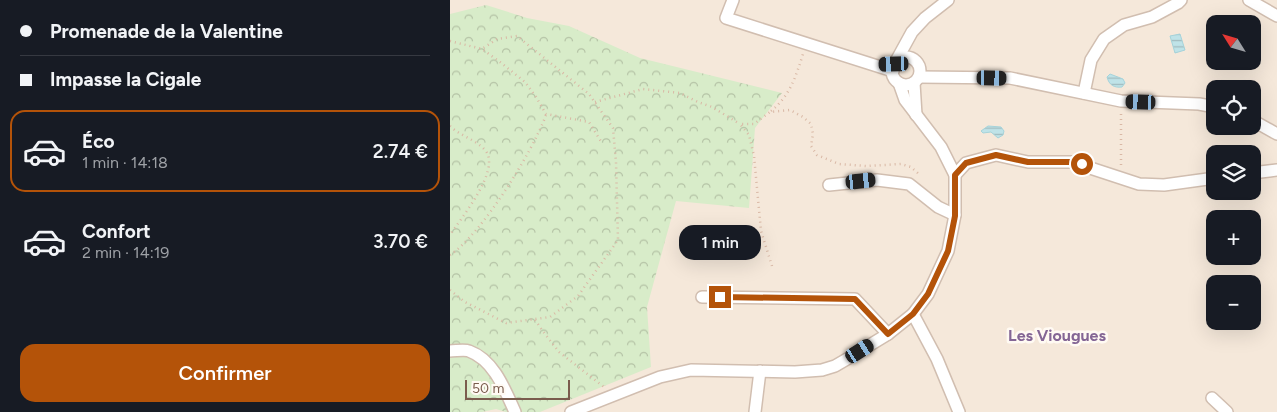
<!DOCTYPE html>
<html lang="fr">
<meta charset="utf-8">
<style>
:root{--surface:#171b24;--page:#20242c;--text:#f1f3f6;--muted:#9ea1a6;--line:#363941;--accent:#b45309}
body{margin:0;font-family:Figtree,sans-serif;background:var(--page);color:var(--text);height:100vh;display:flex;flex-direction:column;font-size:19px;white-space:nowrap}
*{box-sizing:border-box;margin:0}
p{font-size:16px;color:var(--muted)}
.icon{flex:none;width:28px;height:28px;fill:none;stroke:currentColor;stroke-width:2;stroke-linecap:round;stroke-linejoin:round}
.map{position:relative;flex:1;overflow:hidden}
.side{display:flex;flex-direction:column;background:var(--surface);width:450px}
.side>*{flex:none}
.hud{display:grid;align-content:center;height:110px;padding:0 20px;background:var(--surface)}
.needle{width:32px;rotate:307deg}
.buttons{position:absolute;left:756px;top:15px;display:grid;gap:10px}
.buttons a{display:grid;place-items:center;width:55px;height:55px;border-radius:10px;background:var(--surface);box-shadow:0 5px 20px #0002;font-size:25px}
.scale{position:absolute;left:15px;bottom:12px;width:105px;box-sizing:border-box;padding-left:5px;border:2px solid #7a5c4d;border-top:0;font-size:14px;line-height:18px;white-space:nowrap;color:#7a5c4d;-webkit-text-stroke:4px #fffaf3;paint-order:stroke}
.end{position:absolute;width:22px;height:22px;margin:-11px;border:6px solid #b45309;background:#fff;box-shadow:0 0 0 2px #fff}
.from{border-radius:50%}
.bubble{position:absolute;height:35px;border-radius:15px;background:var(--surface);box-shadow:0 5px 20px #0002;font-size:16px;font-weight:600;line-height:35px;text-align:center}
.car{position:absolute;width:15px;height:30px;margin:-15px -8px;border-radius:6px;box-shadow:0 0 4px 1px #0007;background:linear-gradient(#222 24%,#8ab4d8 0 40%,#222 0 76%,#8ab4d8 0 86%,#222 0)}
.hud b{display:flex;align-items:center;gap:18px;height:48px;font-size:19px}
.hud b+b{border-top:1px solid var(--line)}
.hud i{width:12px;height:12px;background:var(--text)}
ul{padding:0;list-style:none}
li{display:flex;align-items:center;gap:15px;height:82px;margin:0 10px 8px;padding:0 10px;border:2px solid transparent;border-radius:15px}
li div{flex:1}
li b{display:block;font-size:19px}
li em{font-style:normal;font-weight:600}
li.on{border-color:var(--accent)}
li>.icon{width:45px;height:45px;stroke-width:1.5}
.button{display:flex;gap:10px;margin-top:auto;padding:10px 20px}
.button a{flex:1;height:58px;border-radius:15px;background:var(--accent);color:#fff;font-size:20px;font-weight:600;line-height:58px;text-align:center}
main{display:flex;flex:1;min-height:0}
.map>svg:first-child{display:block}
.residential{fill:#f5e8da;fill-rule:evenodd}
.forest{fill:url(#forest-crowns)}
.water{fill:url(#water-rules);stroke:#a5d3da}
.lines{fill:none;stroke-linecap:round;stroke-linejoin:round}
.street-casing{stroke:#d1beb0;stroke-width:14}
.path{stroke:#d9b8a5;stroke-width:2.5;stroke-dasharray:1 4;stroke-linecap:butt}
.street{stroke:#fff;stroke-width:11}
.route{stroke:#b45309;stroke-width:6}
.labels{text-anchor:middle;stroke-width:5;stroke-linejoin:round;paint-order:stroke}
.quarter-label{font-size:16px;font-weight:bold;fill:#846695;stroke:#fffaf3}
</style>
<main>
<section class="side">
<div class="hud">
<b><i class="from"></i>Promenade de la Valentine</b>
<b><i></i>Impasse la Cigale</b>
</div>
<ul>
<li class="on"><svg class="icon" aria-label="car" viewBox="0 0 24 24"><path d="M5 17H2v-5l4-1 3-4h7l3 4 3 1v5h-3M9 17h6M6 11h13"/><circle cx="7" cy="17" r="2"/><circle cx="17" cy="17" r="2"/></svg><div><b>Éco</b><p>1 min · 14:18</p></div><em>2.74 €</em></li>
<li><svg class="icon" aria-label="car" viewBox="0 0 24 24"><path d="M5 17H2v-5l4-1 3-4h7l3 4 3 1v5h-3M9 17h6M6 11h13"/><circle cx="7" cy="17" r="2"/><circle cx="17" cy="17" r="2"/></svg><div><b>Confort</b><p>2 min · 14:19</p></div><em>3.70 €</em></li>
</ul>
<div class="button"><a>Confirmer</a></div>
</section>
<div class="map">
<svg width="827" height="412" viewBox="0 0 827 412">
<defs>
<pattern id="forest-crowns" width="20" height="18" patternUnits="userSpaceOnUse" patternTransform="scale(1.25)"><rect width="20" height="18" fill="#d8ecc9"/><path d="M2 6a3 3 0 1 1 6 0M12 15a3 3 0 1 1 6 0" fill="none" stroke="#b4c2a5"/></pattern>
<pattern id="water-rules" width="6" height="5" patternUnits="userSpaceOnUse" patternTransform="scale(1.25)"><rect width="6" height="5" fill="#bfe3e8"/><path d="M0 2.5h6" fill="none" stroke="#a0bbbe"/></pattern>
</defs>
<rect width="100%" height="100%" fill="#fdf6ec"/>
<path class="residential" d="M0 0H827V412H0ZM765 24H802V61H765ZM765 89H802V126H765ZM765 154H802V191H765ZM765 219H802V256H765ZM765 284H802V321H765Z"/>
<polygon class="forest" points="36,5 77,18 119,26 190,58 332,93 305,128 299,208 226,201 197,307 201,367 90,412 56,412 46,409 32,412 0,412 0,14"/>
<g class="water">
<polygon points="730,34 735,50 725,53 720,36"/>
<path d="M660 74 673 79 675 83 672 87C664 88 659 85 657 77Z"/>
<polygon points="538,126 551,127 554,131 553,135 548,138 541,132 533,133 531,131"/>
</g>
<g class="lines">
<g class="street-casing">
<g id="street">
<polyline points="283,0 276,18 443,71"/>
<polyline points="799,0 827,16"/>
<circle cx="456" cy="71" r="14"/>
<polyline points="445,63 462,32 475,18 498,0"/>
<polyline points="469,77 560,78 671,101 749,104 765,107"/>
<polyline points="464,83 466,115"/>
<polyline points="634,93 641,60 654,39 674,25 702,17 728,3 731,0"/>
<polyline points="802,120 827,134"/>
<polyline points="802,173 827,170"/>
<polyline points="505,175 516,163 546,155 578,162 622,162 689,184 714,185 765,178"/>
<polyline points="379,185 427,180 459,184 488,207 505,215"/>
<polyline points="252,297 405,299 438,334"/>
<polyline points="463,314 487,359 509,412"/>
<path d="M0 351C6 351 14 349 19 351 44 360 55 390 65 412"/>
<polyline points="762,398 777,412"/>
<polyline points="121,412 210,377 241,370 345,372 372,370 385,366 397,359 438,334 463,314 478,294 498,251 505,215 505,175 491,147 455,100 449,83"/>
<polyline points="305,412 310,371"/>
</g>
</g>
<g class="path">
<polyline points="0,41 32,49 50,62 75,82 86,97 96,114 139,122 152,143"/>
<polyline points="145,102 193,89 230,93 248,102 262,107 290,124"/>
<path d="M321 111C340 96 346 76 353 54"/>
<path d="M0 126C10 136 25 139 35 150 52 169 11 218 0 235"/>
<polyline points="671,165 671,113"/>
<path d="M0 255C32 234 83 151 96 115"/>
<polyline points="322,266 311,231 304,156 299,135 290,124 304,124 320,112 340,110 353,117 361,124 363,134 361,146 367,155 389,164 416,166 451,164 461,167 470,175"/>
<polyline points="0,290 15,302 56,323 100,317 128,296 168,240 166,162 163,128 139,94 67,36 47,39 32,49"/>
<polyline points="85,320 95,334 109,352 154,387"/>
</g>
<use href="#street" class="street"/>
</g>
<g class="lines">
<polyline class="route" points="270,297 405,299 438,334 463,314 478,294 498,251 505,216 505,175 516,163 546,155 578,162 622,162 632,164"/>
</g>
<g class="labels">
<g class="quarter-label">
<text x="607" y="341">Les Viougues</text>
</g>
</g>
</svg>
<div class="buttons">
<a><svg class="needle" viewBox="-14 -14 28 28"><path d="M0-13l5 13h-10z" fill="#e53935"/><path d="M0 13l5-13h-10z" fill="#9ea1a6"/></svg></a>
<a><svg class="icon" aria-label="locate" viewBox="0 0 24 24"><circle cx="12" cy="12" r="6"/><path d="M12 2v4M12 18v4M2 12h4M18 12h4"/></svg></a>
<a><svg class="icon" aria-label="layers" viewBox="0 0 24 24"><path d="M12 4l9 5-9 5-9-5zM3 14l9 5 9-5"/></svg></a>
<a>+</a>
<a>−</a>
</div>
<div class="scale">50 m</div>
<i class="end from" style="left:632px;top:164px"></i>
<i class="end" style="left:270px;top:297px"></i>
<div class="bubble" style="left:229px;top:225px;width:82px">1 min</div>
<i class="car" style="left:444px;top:64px;rotate:268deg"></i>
<i class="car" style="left:542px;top:78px;rotate:91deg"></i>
<i class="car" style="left:691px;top:102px;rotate:272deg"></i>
<i class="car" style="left:411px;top:181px;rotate:84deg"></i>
<i class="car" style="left:410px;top:351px;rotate:58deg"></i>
</div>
</main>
